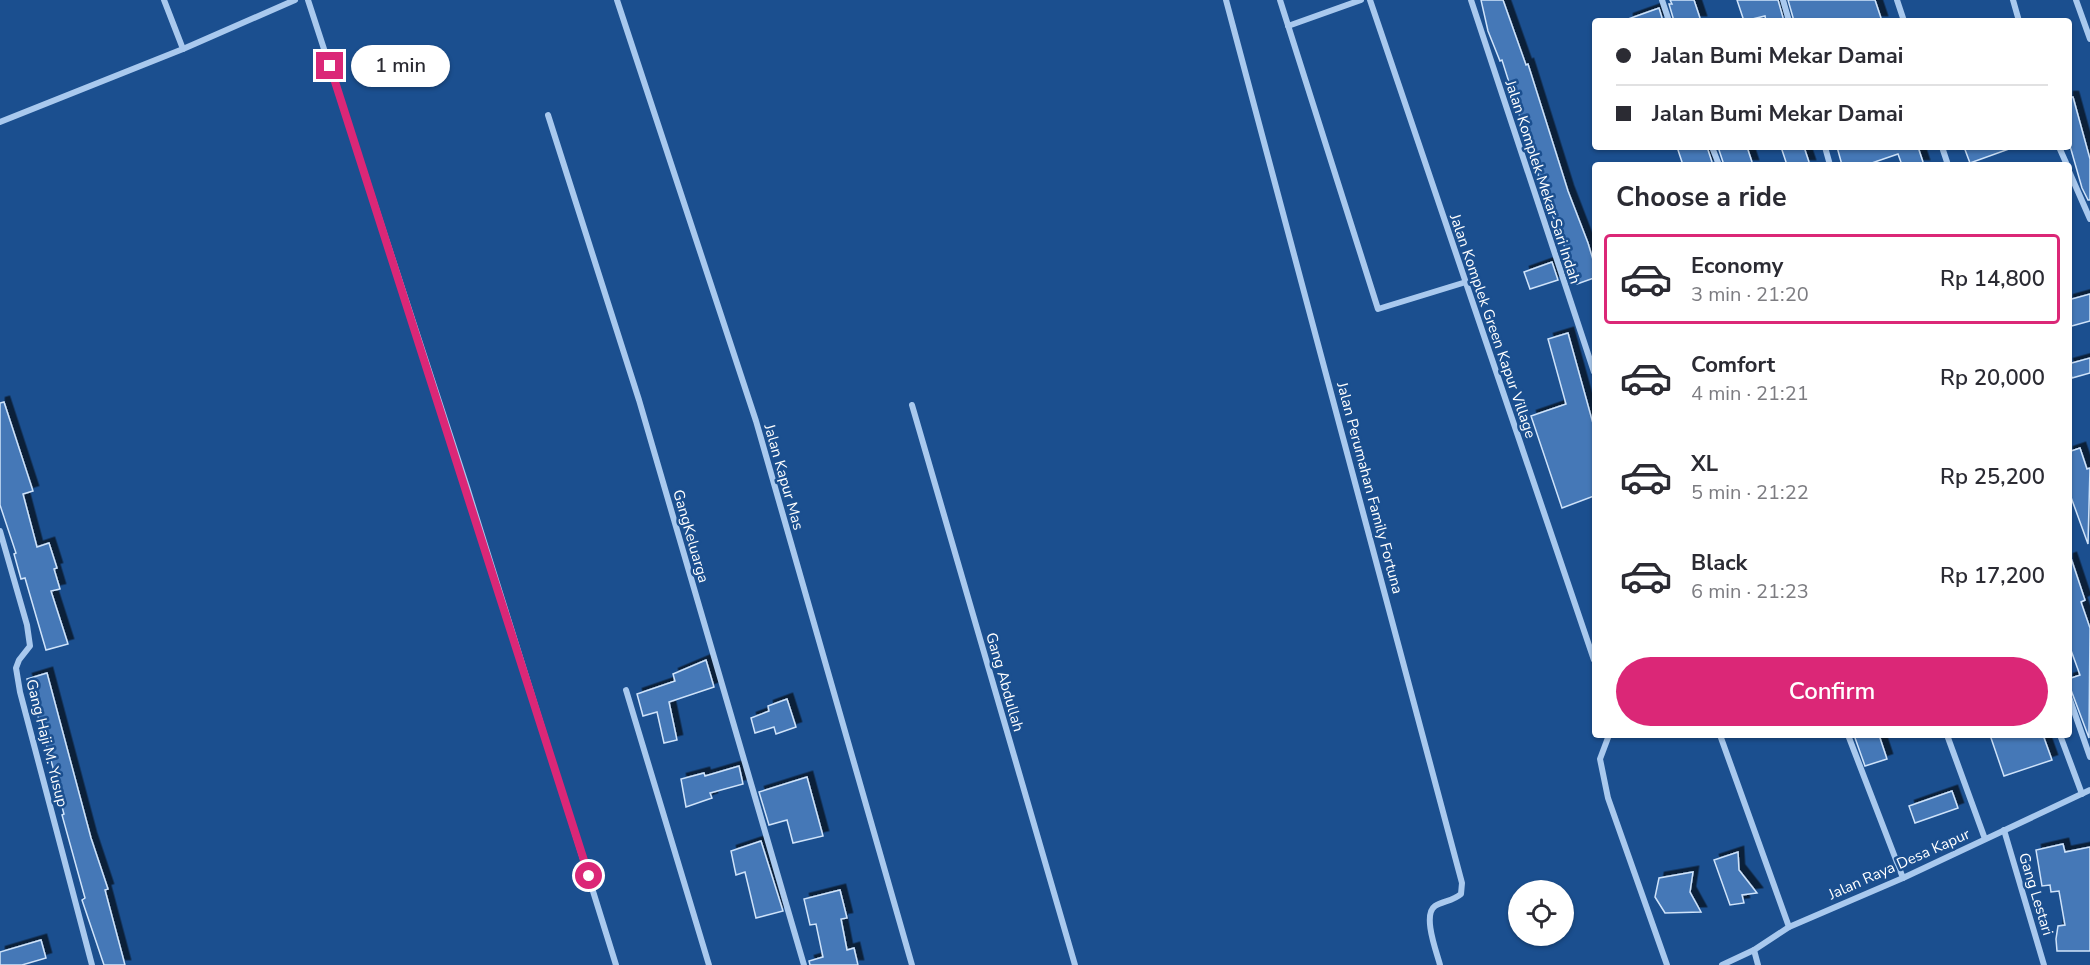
<!DOCTYPE html>
<meta charset="utf-8">
<style>
:root{--surface:#fff;--page:#f2f2f3;--text:#2b2b33;--muted:#7c7c81;--line:#e1e1e2;--accent:#db2777}
body{margin:0;font-family:"Nunito Sans",sans-serif;background:var(--page);color:var(--text);height:100vh;display:flex;flex-direction:column;font-size:22px;white-space:nowrap}
*{box-sizing:border-box;margin:0}
p{font-size:20px;color:var(--muted)}
.icon{flex:none;width:33px;height:33px;fill:none;stroke:currentColor;stroke-width:2;stroke-linecap:round;stroke-linejoin:round}
.map{position:relative;flex:1;overflow:hidden}
.sheet{position:absolute;left:1592px;top:162px;width:480px;height:576px;display:flex;flex-direction:column;background:var(--surface);border-radius:6px;box-shadow:0 2px 4px #0004}
.sheet>*{flex:none}
.banner{position:absolute;left:1592px;top:18px;width:480px;height:132px;border-radius:6px;box-shadow:0 2px 4px #0004;display:grid;align-content:center;height:132px;padding:0 24px;background:var(--surface)}
.buttons{position:absolute;left:1508px;top:880px;display:grid;gap:12px}
.buttons a{display:grid;place-items:center;width:66px;height:66px;border-radius:50%;background:var(--surface);box-shadow:0 2px 4px #0004;font-size:30px}
.end{position:absolute;width:27px;height:27px;margin:-14px;border:8px solid #db2777;background:#fff;box-shadow:0 0 0 3px #fff}
.from{border-radius:50%}
.bubble{position:absolute;height:42px;border-radius:21px;background:var(--surface);box-shadow:0 2px 4px #0004;font-size:20px;font-weight:600;line-height:42px;text-align:center}
.banner b{display:flex;align-items:center;gap:21px;height:57px;font-size:22px}
.banner b+b{border-top:2px solid var(--line)}
.banner i{width:15px;height:15px;background:var(--text)}
ul{padding:0;list-style:none}
li{display:flex;align-items:center;gap:18px;height:90px;margin:0 12px 9px;padding:0 12px;border:3px solid transparent;border-radius:6px}
li div{flex:1}
li b{display:block;font-size:22px}
li em{font-style:normal;font-weight:600}
li.on{border-color:var(--accent)}
li>.icon{width:54px;height:54px;stroke-width:1.5}
h2{padding:0 24px;font-size:27px;line-height:72px}
.cta{display:flex;gap:12px;margin-top:auto;padding:12px 24px}
.cta a{flex:1;height:69px;border-radius:36px;background:var(--accent);color:#fff;font-size:24px;font-weight:600;line-height:69px;text-align:center}
.map>svg:first-child{display:block}
.building{fill:#4478b7;stroke:#cfe3fa;stroke-width:1.5;filter:url(#shadow)}
.lines{fill:none;stroke-linecap:round;stroke-linejoin:round}
.street{stroke:#a9c9ee;stroke-width:6}
.route{stroke:#db2777;stroke-width:8}
.labels{text-anchor:middle;stroke-width:5;stroke-linejoin:round;paint-order:stroke}
.street-label{font-size:15px;fill:#fff;stroke:#1b4f8f}
</style>
<div class="map">
<svg width="2090" height="965" viewBox="0 0 2090 965">
<defs>
<filter id="shadow"><feDropShadow dx="5.5" dy="-5.5" stdDeviation="0" flood-color="#0009"/></filter>
</defs>
<rect width="100%" height="100%" fill="#1b4f8f"/>
<g class="building">
<polygon points="1481,0 1503,0 1526,65 1528,64 1568,191 1588,243 1594,263 1594,278 1577,284 1574,274 1568,276 1562,258 1568,256 1542,187 1502,60 1500,61 1488,31"/>
<polygon points="1670,0 1694,0 1701,21 1674,21 1669,4 1672,4"/>
<polygon points="1737,0 1778,0 1784,21 1766,21 1765,16 1744,21"/>
<polygon points="1788,0 1875,0 1882,21 1794,21"/>
<polygon points="1659,8 1663,21 1628,21 1628,19"/>
<polygon points="2068,97 2073,97 2090,159 2090,200 2088,200 2082,188 2068,139"/>
<polygon points="1677,147 1707,147 1713,165 1683,165"/>
<polygon points="1718,147 1747,147 1753,165 1724,165"/>
<polygon points="1781,147 1804,147 1810,165 1787,165"/>
<polygon points="1837,147 1918,147 1924,165 1902,165 1898,154 1866,165 1842,165"/>
<polygon points="1964,147 2009,147 2009,149 1970,163"/>
<polygon points="1552,262 1558,280 1530,289 1524,272"/>
<polygon points="2090,294 2090,321 2068,327 2068,300"/>
<polygon points="1568,333 1594,427 1594,496 1562,508 1531,416 1566,404 1548,339"/>
<polygon points="2090,358 2090,373 2072,378 2068,364"/>
<polygon points="4,402 33,491 23,494 37,547 49,543 57,568 54,569 60,589 51,591 68,644 46,650 25,578 21,579 14,554 16,553 0,505 0,403"/>
<polygon points="2080,448 2087,469 2090,468 2088,544 2068,489 2068,452"/>
<polygon points="2071,558 2085,600 2081,602 2090,628 2089,738 2068,682 2068,679 2080,675 2068,642 2068,559"/>
<polygon points="706,660 714,687 669,702 677,740 664,743 657,712 643,716 637,694 675,681 673,674"/>
<polygon points="47,673 91,838 108,889 105,890 125,965 104,965 82,900 85,898 62,815 64,814 57,789 59,788 27,679"/>
<polygon points="787,699 796,727 776,734 774,727 755,733 751,718 769,711 768,706"/>
<polygon points="1854,735 1879,735 1887,759 1865,766"/>
<polygon points="1990,735 2043,735 2052,760 2004,776"/>
<polygon points="739,766 743,784 710,793 712,798 686,807 681,779 704,773 705,776"/>
<polygon points="807,777 823,836 793,843 787,820 769,825 759,792"/>
<polygon points="1952,791 1958,808 1915,823 1909,806"/>
<polygon points="761,841 783,911 756,918 745,872 736,875 731,851"/>
<polygon points="2063,844 2065,852 2090,847 2090,951 2057,951 2056,939 2058,926 2065,925 2059,891 2051,892 2050,885 2042,886 2036,850"/>
<polygon points="1738,852 1739,870 1757,893 1742,895 1744,903 1730,905 1714,860"/>
<polygon points="1693,872 1690,892 1701,912 1665,913 1655,897 1659,878"/>
<polygon points="840,890 847,918 841,919 847,950 854,948 858,965 810,965 809,961 823,957 816,924 810,925 804,899"/>
<polygon points="41,940 46,958 22,965 0,965 0,952"/>
</g>
<g class="lines">
<g class="street">
<polyline points="164,0 183,49"/>
<polyline points="308,0 467,487 616,965"/>
<polyline points="617,0 756,421 912,965"/>
<path d="M1226 0 1462 883 1461 894C1453 901 1443 901 1435 906 1422 915 1437 953 1440 965"/>
<polyline points="1280,0 1378,309 1466,282"/>
<polyline points="1370,0 1594,660"/>
<polyline points="1471,0 1594,372"/>
<polyline points="1662,0 1669,21"/>
<polyline points="1783,0 1789,21"/>
<polyline points="1897,0 1904,21"/>
<polyline points="2013,0 2019,21"/>
<polyline points="2076,0 2090,39"/>
<polyline points="1288,26 1361,0"/>
<polyline points="548,115 639,400 804,965"/>
<polyline points="0,122 183,49 295,0"/>
<polyline points="1712,147 1719,165"/>
<polyline points="1825,147 1830,165"/>
<polyline points="1942,147 1948,165"/>
<polyline points="2059,147 2067,165"/>
<polyline points="2068,169 2090,219"/>
<polyline points="912,405 1075,965"/>
<polyline points="0,531 27,625 30,646 19,660 16,668 20,692 92,965"/>
<polyline points="626,690 709,965"/>
<polyline points="2068,694 2090,757"/>
<polyline points="1609,735 1600,759 1608,798 1667,965"/>
<polyline points="1720,735 1789,927"/>
<polyline points="1848,735 1903,878"/>
<polyline points="1947,735 1985,839"/>
<polyline points="2060,735 2082,794"/>
<polyline points="2004,830 2044,965"/>
<polyline points="1754,950 1758,965"/>
<polyline points="1722,965 1754,950 1789,927 1903,878 2090,790"/>
</g>
</g>
<g class="lines">
<polyline class="route" points="330,66 589,876"/>
</g>
<g class="labels">
<g class="street-label">
<text transform="translate(1543 182) rotate(72)" y="5">Jalan Komplek Mekar Sari Indah</text>
<text transform="translate(1493 326) rotate(71)" y="5">Jalan Komplek Green Kapur Village</text>
<text transform="translate(784 477) rotate(74)" y="5">Jalan Kapur Mas</text>
<text transform="translate(1370 488) rotate(75)" y="5">Jalan Perumahan Family Fortuna</text>
<text transform="translate(691 536) rotate(74)" y="5">GangKeluarga</text>
<text transform="translate(1005 682) rotate(74)" y="5">Gang Abdullah</text>
<text transform="translate(47 743) rotate(76)" y="5">Gang Haji M. Yusup</text>
<text transform="translate(1899 864) rotate(-24)" y="5">Jalan Raya Desa Kapur</text>
<text transform="translate(2036 894) rotate(73)" y="5">Gang Lestari</text>
</g>
</g>
</svg>
<div class="buttons">
<a><svg class="icon" aria-label="locate" viewBox="0 0 24 24"><circle cx="12" cy="12" r="6"/><path d="M12 2v4M12 18v4M2 12h4M18 12h4"/></svg></a>
</div>
<i class="end from" style="left:589px;top:876px"></i>
<i class="end" style="left:330px;top:66px"></i>
<div class="bubble" style="left:351px;top:45px;width:99px">1 min</div>
<div class="banner">
<b><i class="from"></i>Jalan Bumi Mekar Damai</b>
<b><i></i>Jalan Bumi Mekar Damai</b>
</div>
<section class="sheet">
<h2>Choose a ride</h2>
<ul>
<li class="on"><svg class="icon" aria-label="car" viewBox="0 0 24 24"><path d="M5 17H2v-5l4-1 3-4h7l3 4 3 1v5h-3M9 17h6M6 11h13"/><circle cx="7" cy="17" r="2"/><circle cx="17" cy="17" r="2"/></svg><div><b>Economy</b><p>3 min · 21:20</p></div><em>Rp 14,800</em></li>
<li><svg class="icon" aria-label="car" viewBox="0 0 24 24"><path d="M5 17H2v-5l4-1 3-4h7l3 4 3 1v5h-3M9 17h6M6 11h13"/><circle cx="7" cy="17" r="2"/><circle cx="17" cy="17" r="2"/></svg><div><b>Comfort</b><p>4 min · 21:21</p></div><em>Rp 20,000</em></li>
<li><svg class="icon" aria-label="car" viewBox="0 0 24 24"><path d="M5 17H2v-5l4-1 3-4h7l3 4 3 1v5h-3M9 17h6M6 11h13"/><circle cx="7" cy="17" r="2"/><circle cx="17" cy="17" r="2"/></svg><div><b>XL</b><p>5 min · 21:22</p></div><em>Rp 25,200</em></li>
<li><svg class="icon" aria-label="car" viewBox="0 0 24 24"><path d="M5 17H2v-5l4-1 3-4h7l3 4 3 1v5h-3M9 17h6M6 11h13"/><circle cx="7" cy="17" r="2"/><circle cx="17" cy="17" r="2"/></svg><div><b>Black</b><p>6 min · 21:23</p></div><em>Rp 17,200</em></li>
</ul>
<div class="cta"><a>Confirm</a></div>
</section>
</div>
